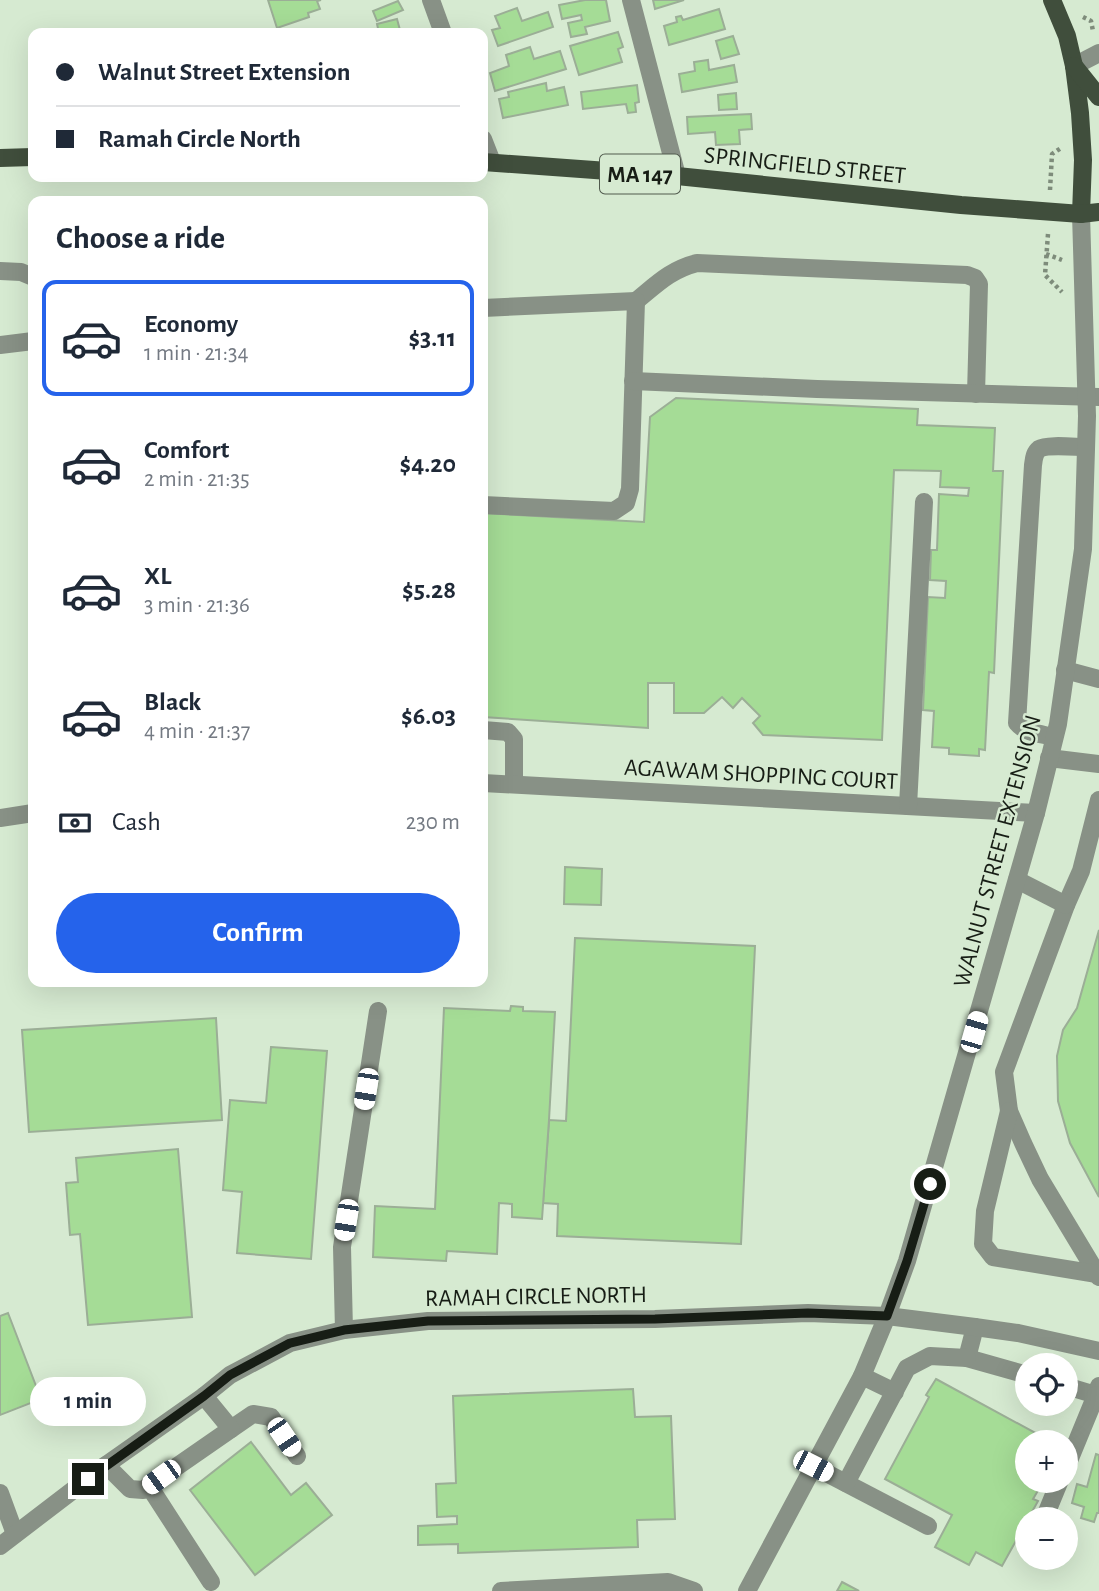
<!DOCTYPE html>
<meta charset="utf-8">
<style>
:root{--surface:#fff;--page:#f2f2f3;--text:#1f2937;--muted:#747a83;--line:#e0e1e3;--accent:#2563eb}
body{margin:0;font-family:"Alegreya Sans",sans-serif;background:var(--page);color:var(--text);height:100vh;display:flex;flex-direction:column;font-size:26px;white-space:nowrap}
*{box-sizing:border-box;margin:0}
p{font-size:23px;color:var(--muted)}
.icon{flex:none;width:38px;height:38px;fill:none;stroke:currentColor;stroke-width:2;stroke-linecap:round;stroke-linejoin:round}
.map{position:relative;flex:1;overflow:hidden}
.drawer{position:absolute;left:28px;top:196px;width:460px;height:791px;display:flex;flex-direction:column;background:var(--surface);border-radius:14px;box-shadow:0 7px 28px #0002}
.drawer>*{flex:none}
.hud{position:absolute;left:28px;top:28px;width:460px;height:154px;border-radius:14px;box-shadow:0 7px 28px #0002;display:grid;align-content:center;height:154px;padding:0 28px;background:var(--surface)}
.fabs{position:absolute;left:1015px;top:1353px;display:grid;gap:14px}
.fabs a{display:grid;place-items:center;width:63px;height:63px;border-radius:50%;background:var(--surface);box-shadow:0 7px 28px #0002;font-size:35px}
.end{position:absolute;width:32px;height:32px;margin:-16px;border:9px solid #171d15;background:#fff;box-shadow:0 0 0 4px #fff}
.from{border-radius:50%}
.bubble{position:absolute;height:49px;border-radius:24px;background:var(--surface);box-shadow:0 7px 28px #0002;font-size:23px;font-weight:700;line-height:49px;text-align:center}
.car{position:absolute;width:21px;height:42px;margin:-21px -10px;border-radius:9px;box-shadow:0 0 5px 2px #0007;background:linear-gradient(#fff 24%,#345 0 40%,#fff 0 76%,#345 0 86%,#fff 0)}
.hud b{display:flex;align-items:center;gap:24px;height:66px;font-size:26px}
.hud b+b{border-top:2px solid var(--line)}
.hud i{width:18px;height:18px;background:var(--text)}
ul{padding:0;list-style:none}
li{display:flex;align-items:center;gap:21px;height:116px;margin:0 14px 10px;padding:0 14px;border:4px solid transparent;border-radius:14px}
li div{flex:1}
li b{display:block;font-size:26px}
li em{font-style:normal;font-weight:700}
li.current{border-color:var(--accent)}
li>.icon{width:63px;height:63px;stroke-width:1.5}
h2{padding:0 28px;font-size:32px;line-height:84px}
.pay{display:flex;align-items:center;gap:18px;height:77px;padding:0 28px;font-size:26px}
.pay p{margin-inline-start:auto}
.cta{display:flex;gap:14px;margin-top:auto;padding:14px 28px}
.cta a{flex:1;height:80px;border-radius:42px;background:var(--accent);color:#fff;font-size:28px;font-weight:700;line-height:80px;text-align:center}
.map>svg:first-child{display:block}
.building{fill:#a5dc96;stroke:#9bae96;stroke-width:2}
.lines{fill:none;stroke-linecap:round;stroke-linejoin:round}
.path{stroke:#7e8c7b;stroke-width:4.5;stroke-dasharray:3.5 3.5;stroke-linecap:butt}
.minor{stroke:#889186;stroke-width:18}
.major{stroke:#404e3c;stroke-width:18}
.route{stroke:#171d15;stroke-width:9}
.labels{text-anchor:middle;stroke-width:5;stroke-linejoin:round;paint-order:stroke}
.shield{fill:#d6ead1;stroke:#505a4d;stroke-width:2}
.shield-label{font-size:23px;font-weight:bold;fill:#171d15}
.street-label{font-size:24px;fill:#171d15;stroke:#d6ead1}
</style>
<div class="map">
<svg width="1099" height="1591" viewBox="0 0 1099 1591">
<rect width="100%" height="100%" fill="#d6ead1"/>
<g class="building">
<polygon points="268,0 321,0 317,1 320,9 308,13 309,17 277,28"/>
<polygon points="585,0 606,0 610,21 585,27 587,34 571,37 568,23 582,20 581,15 562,19 559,5"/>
<polygon points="653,0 684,0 655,9"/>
<polygon points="398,1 403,10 377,21 373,11"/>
<polygon points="517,8 522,21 548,12 553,27 498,46 492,30 500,28 495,16"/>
<polygon points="719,9 725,29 669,45 664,26 677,22 676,17 681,16 683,20"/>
<polygon points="397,19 400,30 389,33 379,33 377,24"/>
<polygon points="618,32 623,47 618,49 622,62 579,75 570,46"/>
<polygon points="733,36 739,54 721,59 716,41"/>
<polygon points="530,47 534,59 560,51 566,69 495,91 490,73 509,66 506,55"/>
<polygon points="708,60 709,70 734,65 737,82 682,92 679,74 695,71 694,62"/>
<polygon points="546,83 547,91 564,87 568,105 503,118 499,99 509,97 508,92"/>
<polygon points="637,85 639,102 635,103 636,112 628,113 626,104 583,109 581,92"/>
<polygon points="736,93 737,109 719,110 718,95"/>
<polygon points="751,114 752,129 739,130 740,144 716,145 715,132 688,134 687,117"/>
<polygon points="676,398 918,409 917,425 995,428 993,471 1003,471 994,673 989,672 985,750 979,749 979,756 949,754 949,748 932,747 934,711 923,710 928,597 945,598 946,581 930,580 931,550 937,550 939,494 968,496 969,488 940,487 941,471 894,470 882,740 763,735 753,723 760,716 742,698 733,708 722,697 704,713 674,713 674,683 648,683 648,728 483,717 483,513 644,522 650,417"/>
<polygon points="565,867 602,869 601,905 564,904"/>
<polygon points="1099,930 1099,1197 1070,1143 1058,1101 1057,1056 1063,1030 1077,1008"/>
<polygon points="575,938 755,946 741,1244 557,1236 558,1204 543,1203 549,1120 566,1121"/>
<polygon points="511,1006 523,1007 523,1011 555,1012 549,1120 542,1219 512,1217 512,1204 499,1203 497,1254 447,1251 446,1261 373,1257 375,1206 435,1209 444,1008 510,1011"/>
<polygon points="216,1018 222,1120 29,1132 22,1030"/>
<polygon points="271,1047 327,1051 311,1259 237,1253 242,1192 223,1190 230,1100 266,1103"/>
<polygon points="178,1149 192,1317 88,1325 80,1234 70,1235 66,1183 78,1182 76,1158"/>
<polygon points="8,1313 41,1399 0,1415 0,1316"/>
<polygon points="936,1379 1052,1442 1027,1442 1027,1480 1043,1482 1033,1499 1038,1501 1002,1566 976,1552 969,1565 935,1547 952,1515 885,1479 929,1397 926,1395"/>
<polygon points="633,1389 635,1417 671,1416 675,1519 637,1520 638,1547 458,1553 458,1544 418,1545 418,1526 457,1524 457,1516 437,1517 436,1484 456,1483 453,1396"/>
<polygon points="251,1442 291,1495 306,1483 332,1515 255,1575 190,1490"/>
<polygon points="1096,1454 1099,1455 1099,1513 1097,1513 1094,1522 1081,1518 1084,1507 1072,1503 1077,1484 1087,1487"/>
<polygon points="842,1582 859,1591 837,1591"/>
</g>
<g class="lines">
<g class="path">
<polyline points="1083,17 1091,21 1093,31"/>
<polyline points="1050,190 1052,154 1061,148"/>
<polyline points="1048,234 1045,275 1062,292"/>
<polyline points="1046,254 1062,260"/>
</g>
<g class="minor">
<polyline points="431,0 443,33"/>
<polyline points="631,0 677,176"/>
<polyline points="1074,66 1099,53"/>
<polyline points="483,139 492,162"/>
<polyline points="0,271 21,272 33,277"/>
<path d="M636 301C657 284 670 270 697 263L967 275 975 278 979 284 976 394"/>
<polyline points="483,308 636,301 630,489 626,503 614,511 483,505"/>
<polyline points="0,345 33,341"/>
<polyline points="633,381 817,389 1099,397"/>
<polyline points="1065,670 1099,679"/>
<polyline points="483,730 508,732 514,739 514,784"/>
<path d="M1054 737C1042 734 1025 733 1017 723L1033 465C1034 459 1034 453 1039 449 1047 444 1075 447 1086 447"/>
<polyline points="1049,758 1099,764"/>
<polyline points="483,783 1036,813"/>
<polyline points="1099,800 1081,871 1066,905 1004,1072 1009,1111 1023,1143 1040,1179 1099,1277"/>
<polyline points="908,806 924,502"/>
<polyline points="0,818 33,813"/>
<polyline points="1017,880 1066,905"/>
<polyline points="1009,1111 985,1211 983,1244 993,1257 1097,1274"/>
<polyline points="975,1327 967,1358 1027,1375"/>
<polyline points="344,1330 342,1247 378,1011"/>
<polyline points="862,1376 895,1392"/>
<polyline points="1066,1386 1096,1395 1099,1386"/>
<polyline points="231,1429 253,1414 271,1417 297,1456"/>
<polyline points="106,1465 130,1489 143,1490 231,1429 204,1396"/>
<polyline points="813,1466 928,1526"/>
<polyline points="1066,1468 1096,1395"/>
<polyline points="846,1483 907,1368 930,1356 967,1358"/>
<polyline points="149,1486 211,1582"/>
<polyline points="0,1493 15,1534"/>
<polyline points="1044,1519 1060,1480"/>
<polyline points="0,1546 106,1465 204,1396 230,1375 290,1343 344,1330 428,1321 655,1319 808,1313 887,1316 975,1327 1018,1333 1099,1351"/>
<polyline points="501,1591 668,1582 694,1591"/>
<polyline points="747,1591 862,1376 887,1316 907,1261 1036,813 1058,724 1083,549 1087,416 1081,214"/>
</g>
<g class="major">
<polyline points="1052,0 1067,36 1074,66 1080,113 1083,160 1081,214"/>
<polyline points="1074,66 1099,97"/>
<polyline points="0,158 33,157"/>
<polyline points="483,162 677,176 961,205 1081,214 1099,212"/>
</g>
</g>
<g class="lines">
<polyline class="route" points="88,1479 204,1396 230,1375 290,1343 344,1330 428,1321 655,1319 808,1313 887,1316 907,1261 930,1184"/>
</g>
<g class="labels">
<rect class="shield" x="600" y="154.5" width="80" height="39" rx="5"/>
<g class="shield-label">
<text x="640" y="182">MA 147</text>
</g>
<g class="street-label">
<text transform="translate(805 165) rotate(6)" y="8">SPRINGFIELD STREET</text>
<text transform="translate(761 774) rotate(3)" y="8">AGAWAM SHOPPING COURT</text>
<text transform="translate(997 851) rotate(-75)" y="8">WALNUT STREET EXTENSION</text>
<text transform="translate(536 1296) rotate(-1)" y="8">RAMAH CIRCLE NORTH</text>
</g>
</g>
</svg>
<div class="fabs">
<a><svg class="icon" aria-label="locate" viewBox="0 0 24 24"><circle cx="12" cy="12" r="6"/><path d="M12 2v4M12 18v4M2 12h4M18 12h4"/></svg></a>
<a>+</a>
<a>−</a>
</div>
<i class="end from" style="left:930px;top:1184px"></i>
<i class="end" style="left:88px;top:1479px"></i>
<div class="bubble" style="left:30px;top:1377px;width:116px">1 min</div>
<i class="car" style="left:974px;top:1032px;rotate:16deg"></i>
<i class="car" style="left:366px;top:1089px;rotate:189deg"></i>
<i class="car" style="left:346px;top:1220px;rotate:189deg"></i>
<i class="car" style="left:284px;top:1437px;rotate:146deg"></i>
<i class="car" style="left:813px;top:1466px;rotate:117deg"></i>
<i class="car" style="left:161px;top:1477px;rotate:234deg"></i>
<div class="hud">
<b><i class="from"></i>Walnut Street Extension</b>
<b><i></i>Ramah Circle North</b>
</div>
<section class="drawer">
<h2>Choose a ride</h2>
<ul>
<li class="current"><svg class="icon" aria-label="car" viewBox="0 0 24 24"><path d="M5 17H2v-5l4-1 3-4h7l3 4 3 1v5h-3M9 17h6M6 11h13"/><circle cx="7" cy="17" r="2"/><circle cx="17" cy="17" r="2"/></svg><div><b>Economy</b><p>1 min · 21:34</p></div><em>$3.11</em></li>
<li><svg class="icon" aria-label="car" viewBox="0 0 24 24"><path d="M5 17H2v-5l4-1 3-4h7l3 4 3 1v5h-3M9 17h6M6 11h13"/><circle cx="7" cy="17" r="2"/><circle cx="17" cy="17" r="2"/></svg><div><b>Comfort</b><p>2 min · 21:35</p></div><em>$4.20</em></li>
<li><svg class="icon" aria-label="car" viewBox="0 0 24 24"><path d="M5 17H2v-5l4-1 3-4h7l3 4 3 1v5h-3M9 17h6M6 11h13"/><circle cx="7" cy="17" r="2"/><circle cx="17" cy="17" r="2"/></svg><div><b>XL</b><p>3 min · 21:36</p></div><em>$5.28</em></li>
<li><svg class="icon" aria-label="car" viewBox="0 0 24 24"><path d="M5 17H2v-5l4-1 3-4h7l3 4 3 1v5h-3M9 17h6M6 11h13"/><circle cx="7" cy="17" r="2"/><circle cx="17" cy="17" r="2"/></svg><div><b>Black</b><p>4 min · 21:37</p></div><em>$6.03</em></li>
</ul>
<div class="pay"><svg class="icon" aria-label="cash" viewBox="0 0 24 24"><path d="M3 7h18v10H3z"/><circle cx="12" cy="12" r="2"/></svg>Cash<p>230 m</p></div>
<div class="cta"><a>Confirm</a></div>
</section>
</div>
